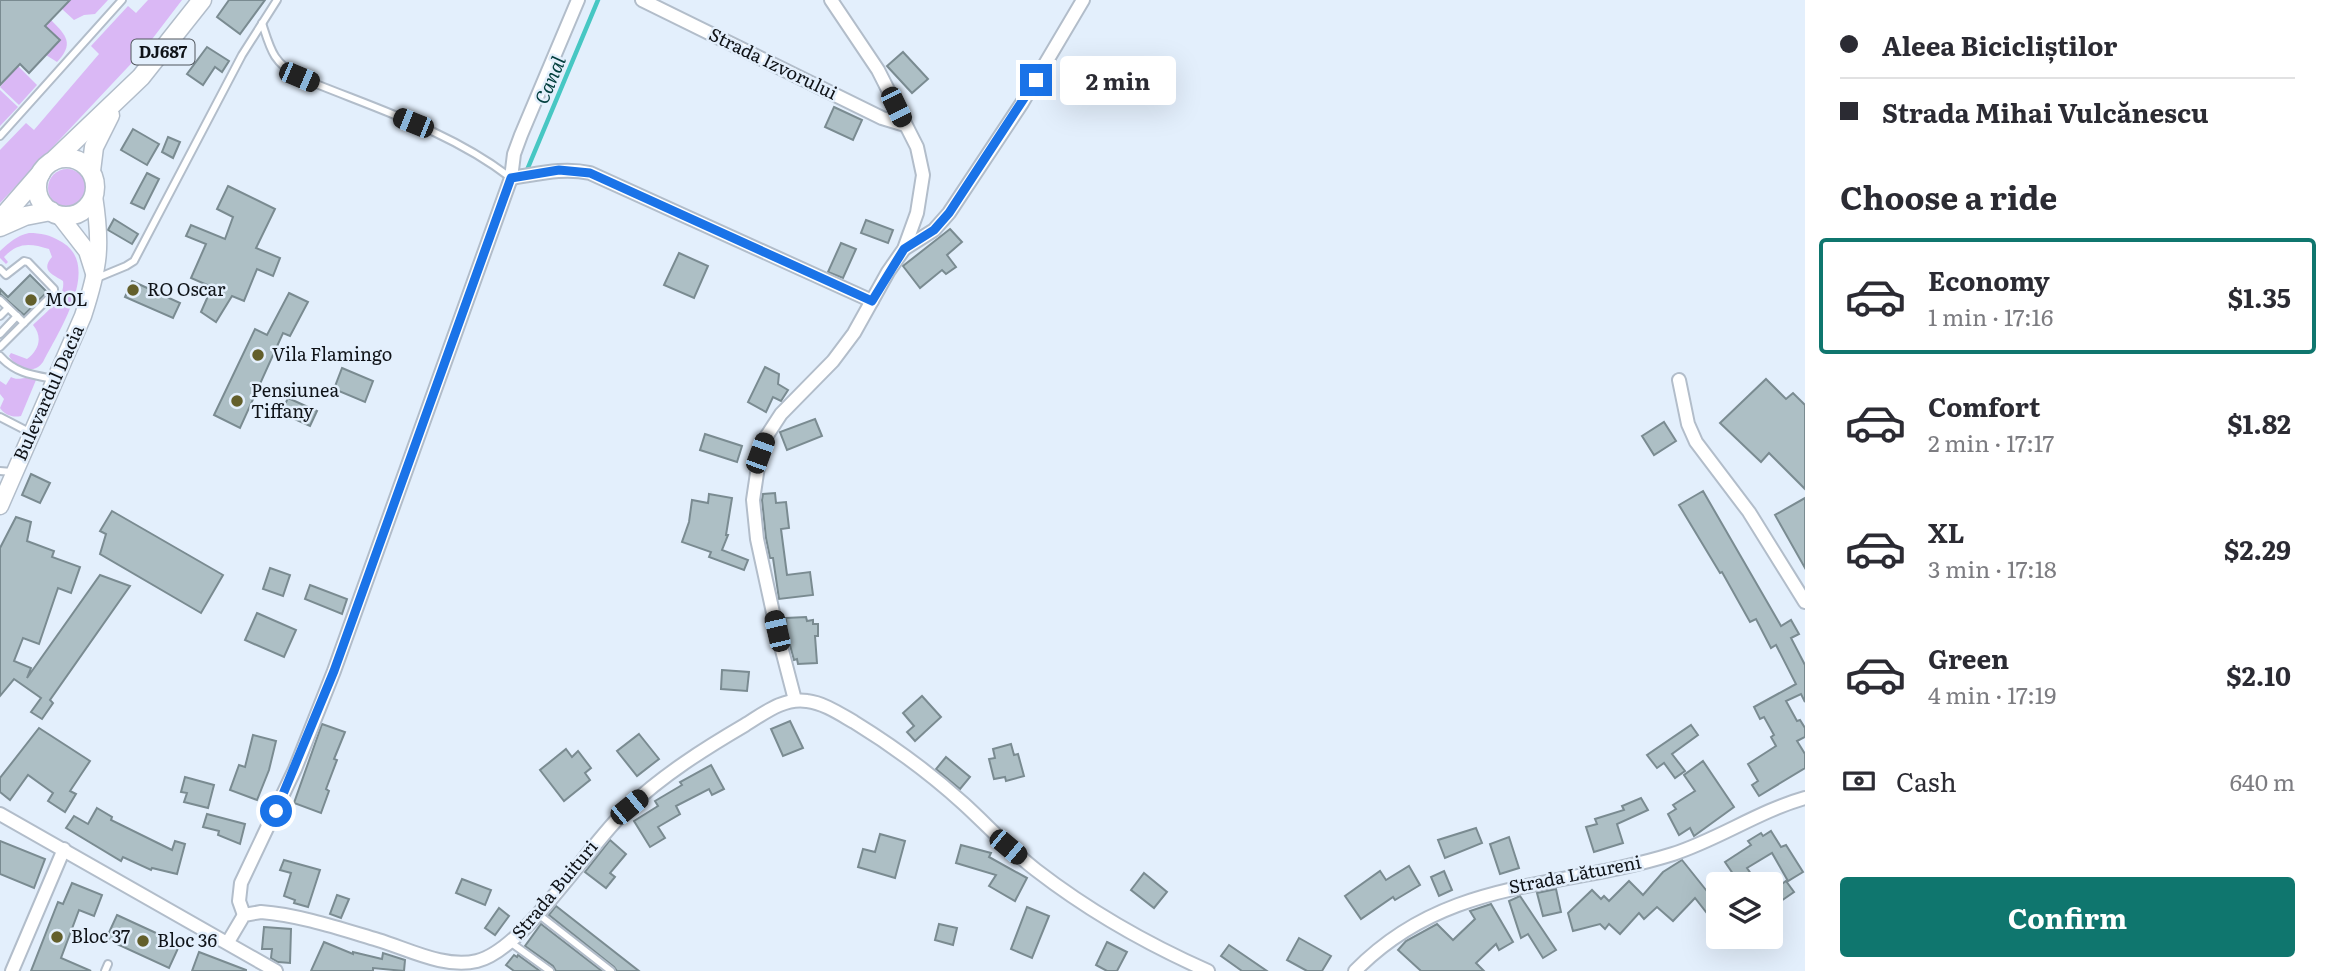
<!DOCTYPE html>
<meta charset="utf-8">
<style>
:root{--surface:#fff;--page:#f2f2f3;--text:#2b2b33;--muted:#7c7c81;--line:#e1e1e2;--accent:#0f766e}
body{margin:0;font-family:Literata,serif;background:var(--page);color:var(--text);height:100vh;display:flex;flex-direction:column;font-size:26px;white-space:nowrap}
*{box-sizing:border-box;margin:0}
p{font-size:23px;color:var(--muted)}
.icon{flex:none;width:38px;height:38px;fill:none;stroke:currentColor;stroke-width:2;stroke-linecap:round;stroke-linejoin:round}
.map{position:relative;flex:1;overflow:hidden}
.side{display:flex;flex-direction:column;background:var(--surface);width:525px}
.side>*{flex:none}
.hud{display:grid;align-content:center;height:154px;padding:0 35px;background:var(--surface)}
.buttons{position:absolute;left:1706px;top:872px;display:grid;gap:14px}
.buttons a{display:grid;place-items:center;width:77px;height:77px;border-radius:7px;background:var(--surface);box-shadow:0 7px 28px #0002;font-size:35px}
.end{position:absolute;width:32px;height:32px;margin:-16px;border:9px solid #1a73e8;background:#fff;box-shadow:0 0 0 4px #fff}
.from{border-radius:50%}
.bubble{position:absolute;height:49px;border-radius:7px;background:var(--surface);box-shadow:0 7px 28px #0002;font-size:23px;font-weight:700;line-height:49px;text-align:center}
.car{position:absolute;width:21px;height:42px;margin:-21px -10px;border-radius:9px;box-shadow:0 0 5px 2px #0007;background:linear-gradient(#222 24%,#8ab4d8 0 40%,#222 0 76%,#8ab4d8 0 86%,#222 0)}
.hud b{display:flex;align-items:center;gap:24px;height:66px;font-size:26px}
.hud b+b{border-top:2px solid var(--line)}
.hud i{width:18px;height:18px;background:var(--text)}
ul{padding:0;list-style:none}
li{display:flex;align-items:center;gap:21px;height:116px;margin:0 14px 10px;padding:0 21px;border:4px solid transparent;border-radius:7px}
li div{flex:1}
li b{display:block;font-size:26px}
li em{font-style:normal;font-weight:700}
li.on{border-color:var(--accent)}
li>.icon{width:63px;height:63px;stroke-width:1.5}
h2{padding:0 35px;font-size:32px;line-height:84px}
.pay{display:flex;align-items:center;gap:18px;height:77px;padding:0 35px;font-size:26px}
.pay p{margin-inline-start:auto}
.primary-button{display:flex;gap:14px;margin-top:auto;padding:14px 35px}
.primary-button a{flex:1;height:80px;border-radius:7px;background:var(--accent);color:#fff;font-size:28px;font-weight:700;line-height:80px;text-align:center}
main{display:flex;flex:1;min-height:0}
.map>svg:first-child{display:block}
.green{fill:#dab8f5}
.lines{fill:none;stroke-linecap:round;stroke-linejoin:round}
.stream{stroke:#47c7c3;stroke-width:4.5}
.building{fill:#adbfc5;stroke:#7a8b91;stroke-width:2}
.service-casing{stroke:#b2bdca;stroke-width:10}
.minor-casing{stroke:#b2bdca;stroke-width:16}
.secondary-casing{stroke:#b2bdca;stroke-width:19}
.primary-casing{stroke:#b2bdca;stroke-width:21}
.service{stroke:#fff;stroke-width:6}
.minor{stroke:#fff;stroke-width:12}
.secondary{stroke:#fff;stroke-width:16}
.primary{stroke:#fff;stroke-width:18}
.route{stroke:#1a73e8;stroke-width:9}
.poi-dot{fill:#635f2b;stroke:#e3effc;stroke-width:2.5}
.labels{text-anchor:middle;stroke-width:5;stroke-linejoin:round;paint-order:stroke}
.shield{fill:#e3effc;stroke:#4f555c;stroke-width:2}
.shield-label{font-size:16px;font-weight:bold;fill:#0f1318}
.street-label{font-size:18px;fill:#0f1318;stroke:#e3effc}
.poi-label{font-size:18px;fill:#0f1318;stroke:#e3effc;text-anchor:start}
.water-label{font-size:19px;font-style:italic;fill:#04403f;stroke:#e3effc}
</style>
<main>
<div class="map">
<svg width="1805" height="971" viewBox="0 0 1805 971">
<rect width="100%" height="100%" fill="#e3effc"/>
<g class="green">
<polygon points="70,0 108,0 95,14 84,15 74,20 62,9"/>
<polygon points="148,0 182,0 143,51 0,203 0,150 26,123 34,130 99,54 91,46 128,6 136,13"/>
<path d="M51 20C67 36 74 44 57 62L46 55V27Z"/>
<polygon points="18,66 37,85 19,105 0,87"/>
<polygon points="0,90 18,107 0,126"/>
<circle cx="67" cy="188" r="19"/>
<path d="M29 233C41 233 50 235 60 241 104 264 58 332 43 362 33 376 16 368 9 356L11 353 27 359C39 350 43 337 33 325 44 314 66 298 63 281 53 274 40 271 52 257L49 249C30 243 18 242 4 257L8 262 6 264 0 258V251C10 242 16 236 29 233Z"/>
<path d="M11 377C19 382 27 374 36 380L21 416C13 418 5 415 0 408L4 399 0 394V381L6 385Z"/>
</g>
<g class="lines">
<polyline class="stream" points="527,170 598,0"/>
</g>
<g class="building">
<polygon points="0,0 70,0 45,26 60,40 29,73 20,64 0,85"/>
<polygon points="229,0 265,0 240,34 217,17"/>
<polygon points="207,47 229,61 222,72 215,67 203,85 187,74"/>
<polygon points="903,52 928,79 912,93 887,66"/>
<polygon points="834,107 862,120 853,140 825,127"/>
<polygon points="133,129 159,144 147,165 121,150"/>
<polygon points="168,137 180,142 173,158 162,152"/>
<polygon points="147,173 159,179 144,209 131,203"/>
<polygon points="228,186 275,209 256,248 280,258 273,276 257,269 244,301 232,296 216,322 201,312 212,287 191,278 206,244 186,236 191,225 225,239 233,217 217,209"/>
<polygon points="114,219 138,234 132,244 108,230"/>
<polygon points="866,220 893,230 888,243 861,233"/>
<polygon points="950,229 962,242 947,255 956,267 946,274 942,270 920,288 903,266"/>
<polygon points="841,243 856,249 843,278 828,272"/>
<polygon points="679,253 708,266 694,298 664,285"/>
<polygon points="30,275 47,292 24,315 0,294 0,289 8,297"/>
<polygon points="132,281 180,303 173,318 125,297"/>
<polygon points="289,293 308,302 290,336 283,333 240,428 214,415 255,329 267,335"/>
<polygon points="765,367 779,374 778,384 788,390 781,401 773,397 766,412 748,402"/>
<polygon points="342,368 373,381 365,402 334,389"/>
<polygon points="1766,379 1786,399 1793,393 1805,405 1805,489 1769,453 1761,462 1720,423"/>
<polygon points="288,398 317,411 310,426 281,413"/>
<polygon points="815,419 822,436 787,450 780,432"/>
<polygon points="1664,422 1676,441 1654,455 1642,436"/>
<polygon points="705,434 742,446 737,462 700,450"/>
<polygon points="31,474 50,483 40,503 22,495"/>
<polygon points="1703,491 1781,626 1791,620 1799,634 1791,638 1805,665 1805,702 1801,694 1786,701 1797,721 1800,720 1805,728 1805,737 1797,741 1805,754 1805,768 1759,796 1752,785 1758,781 1748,764 1776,746 1771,737 1774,735 1764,717 1760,719 1754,707 1796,684 1776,645 1771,648 1756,619 1750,622 1722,572 1720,573 1679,505"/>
<polygon points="775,493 776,503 786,502 789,528 781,529 787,575 810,572 813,595 779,599 773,558 770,558 766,538 762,500 763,494"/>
<polygon points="709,494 732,498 726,535 728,535 722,550 748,560 744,570 709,557 711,552 682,542 689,522 692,500 708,503"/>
<polygon points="1805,498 1805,568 1775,515"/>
<polygon points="112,511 223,575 201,613 100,554 106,534 100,531"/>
<polygon points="16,517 31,522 27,541 54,551 52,557 80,567 71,593 58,588 39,644 23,638 14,661 31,668 27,678 100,575 130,586 50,700 53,703 42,719 31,712 41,698 14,679 0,696 0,548"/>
<polygon points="270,568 290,575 283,596 263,589"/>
<polygon points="310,585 347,599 342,614 305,599"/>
<polygon points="257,613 296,630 284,657 245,640"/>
<polygon points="806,617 807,621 813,620 813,624 818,624 818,636 815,636 817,663 798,664 797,659 794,660 787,634 786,618"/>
<polygon points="722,670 749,672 747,691 721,689"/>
<polygon points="922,696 941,717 915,741 907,732 914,726 903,713"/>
<polygon points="790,721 803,748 783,756 771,729"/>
<polygon points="322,724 345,732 334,759 337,760 326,789 329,791 321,813 294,803"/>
<polygon points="1691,725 1698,735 1672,754 1685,771 1675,778 1664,763 1657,768 1647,755"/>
<polygon points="39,728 90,761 70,791 76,794 65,812 48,801 53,793 28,775 10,800 0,792 0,778"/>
<polygon points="639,734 659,759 637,776 617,751"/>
<polygon points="253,735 276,741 269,770 257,800 230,790 239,765 245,767"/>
<polygon points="1011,744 1014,755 1018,754 1024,776 1006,781 1005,777 994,779 989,759 995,758 993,749"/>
<polygon points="566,749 572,757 578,751 591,768 585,773 590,780 564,801 540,770"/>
<polygon points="946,757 970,777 960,789 936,769"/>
<polygon points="1703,761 1734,807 1694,836 1690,828 1679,835 1668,814 1676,809 1673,805 1695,791 1684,775"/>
<polygon points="711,765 724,789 712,795 709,789 676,806 680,814 658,827 665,838 650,847 634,821 658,806 655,801 682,785 680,782"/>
<polygon points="185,777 214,785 208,808 184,802 187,793 181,792"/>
<polygon points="1641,798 1648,810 1617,824 1623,843 1594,852 1586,827 1597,824 1595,819 1624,810 1622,806"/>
<polygon points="97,808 112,817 111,820 172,850 175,841 185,844 177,874 152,868 151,870 123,857 121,861 66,828 74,816 88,824"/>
<polygon points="207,814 245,824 240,844 218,835 219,831 203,827"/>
<polygon points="1476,828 1482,843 1445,858 1438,840"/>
<polygon points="1771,831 1781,847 1786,845 1803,872 1788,881 1772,853 1747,868 1758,884 1740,884 1725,862 1751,845 1748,841 1761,833 1763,836"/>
<polygon points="880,834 905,841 895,878 858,867 863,849 875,852"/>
<polygon points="1509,837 1519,868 1500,874 1490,844"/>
<polygon points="610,840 626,854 610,873 615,877 606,888 585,872"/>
<polygon points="0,841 45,859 34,888 0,874"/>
<polygon points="961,845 991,853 989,857 1027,878 1015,901 989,886 996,875 956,863"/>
<polygon points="284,860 320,870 308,907 294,903 295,900 284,896 291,873 280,870"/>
<polygon points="1682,860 1718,905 1718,910 1710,917 1695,898 1673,921 1657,907 1644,919 1639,913 1620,934 1609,924 1605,929 1600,924 1573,931 1568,913 1592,890 1601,899 1604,896 1609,901 1629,881 1643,895 1663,872"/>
<polygon points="1409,866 1420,885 1395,900 1393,897 1361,919 1345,896 1380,871 1386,880"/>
<polygon points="1444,871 1452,890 1439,896 1431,877"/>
<polygon points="1144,873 1167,892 1154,908 1131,890"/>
<polygon points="462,879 491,890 485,905 456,893"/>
<polygon points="1786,881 1794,892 1771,908 1771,892"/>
<polygon points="72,883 102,895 94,916 79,910 61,958 91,971 31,971 58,902 63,904"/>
<polygon points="1556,889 1561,912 1543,916 1537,893"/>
<polygon points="337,895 349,899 341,918 330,914"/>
<polygon points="1520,896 1556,950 1543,958 1528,934 1521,938 1509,901"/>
<polygon points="1491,904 1513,942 1499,950 1496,944 1476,963 1484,971 1421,971 1398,950 1406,941 1437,924 1453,940 1475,919 1470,911"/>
<polygon points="556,906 639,971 617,971 614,967 549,915"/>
<polygon points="1027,907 1049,916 1032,958 1011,949"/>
<polygon points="499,908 509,916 495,935 485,928"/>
<polygon points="117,915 180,944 169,968 106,939"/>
<polygon points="541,924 602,971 556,971 553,966 525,946"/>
<polygon points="939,924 957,928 953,945 935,940"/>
<polygon points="264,927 291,929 290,963 278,962 271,958 272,949 262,949"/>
<polygon points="1299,938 1331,956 1322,971 1307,971 1287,960"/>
<polygon points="324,942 353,954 353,952 382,959 383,953 405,960 404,971 373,968 373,971 311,971"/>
<polygon points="1107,942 1127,952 1117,971 1107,971 1096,965"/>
<polygon points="1229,945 1267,971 1242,971 1221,956"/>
<polygon points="199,952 246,970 246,971 192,971"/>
<polygon points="514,955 517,957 518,955 540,971 514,971 506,965"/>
</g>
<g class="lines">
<g class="service-casing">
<g id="service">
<path d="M262 23C271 51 273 62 299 77 371 107 449 130 511 178"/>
<polyline points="0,136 122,0"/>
<polyline points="0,269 6,275 24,261 28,262 54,289 54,293 0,347"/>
<polyline points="97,278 126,266 134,261 242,55 277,0"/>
<polyline points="0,300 24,323"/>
<polyline points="0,316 8,308"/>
<polyline points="0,334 17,316"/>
<path d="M0 356C15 373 32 375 54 379"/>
<polyline points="0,417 31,433"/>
<polyline points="0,471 12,472"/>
<polyline points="538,914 611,971"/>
<polyline points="510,942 550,971"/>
<polyline points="105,971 108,964"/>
</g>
</g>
<g class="minor-casing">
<g id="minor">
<polyline points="642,0 882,118 905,125"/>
<path d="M511 178C538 174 563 167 590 173L872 301"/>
<polyline points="904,249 934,230 949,213 1022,103 1083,0"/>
<polyline points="1679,380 1688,424 1696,442 1749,512 1805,602"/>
<polyline points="795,700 777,631 757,539 753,500 760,453 766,437 781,414 833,361 854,333 888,272 904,249 917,213 923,175 917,147 878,70 831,0"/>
<polyline points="0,814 276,971"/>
<polyline points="244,915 239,901 241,883 295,769 334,671 511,178 514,154 521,135 578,0"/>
<path d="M228 942 244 915 261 912C300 915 341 929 378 940 408 949 445 969 477 961 524 950 589 844 628 808 663 775 704 749 745 725 763 714 784 697 807 701 824 703 840 714 854 722 893 746 931 774 964 804 988 826 1010 850 1036 870 1089 911 1147 944 1208 971"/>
<polyline points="12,971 64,849"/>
<path d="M1355 971C1447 877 1558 890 1673 854 1719 839 1759 811 1805 798"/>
</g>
</g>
<g class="secondary-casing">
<g id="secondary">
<polyline points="59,215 87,251 94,273"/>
<path d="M0 506 83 316C99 267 102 247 94 196"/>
</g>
</g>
<g class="primary-casing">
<g id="primary">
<circle cx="66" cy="187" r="29"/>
<polyline points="53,161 141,77 202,0"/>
<polyline points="91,171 94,147 110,115"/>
<polyline points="0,220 41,173"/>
<polyline points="0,227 25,216 51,211"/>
</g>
</g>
<use href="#service" class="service"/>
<use href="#minor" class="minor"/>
<use href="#secondary" class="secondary"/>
<use href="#primary" class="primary"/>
</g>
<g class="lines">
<polyline class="route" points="276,811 334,671 511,178 559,170 590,173 872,301 904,249 934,230 949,213 1036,80"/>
</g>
<g class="poi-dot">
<circle cx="133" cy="290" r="7"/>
<circle cx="31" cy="300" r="7"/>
<circle cx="258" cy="355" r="7"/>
<circle cx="237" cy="401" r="7"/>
<circle cx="57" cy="937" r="7"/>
<circle cx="143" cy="941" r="7"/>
</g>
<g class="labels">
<rect class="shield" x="131.5" y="39.5" width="63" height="25" rx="5"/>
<g class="shield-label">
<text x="163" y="58">DJ687</text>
</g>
<g class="street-label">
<text transform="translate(773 64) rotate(26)" y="6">Strada Izvorului</text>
<text transform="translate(49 393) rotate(-66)" y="6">Bulevardul Dacia</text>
<text transform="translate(1575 875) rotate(-11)" y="6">Strada Lătureni</text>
<text transform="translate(555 890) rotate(-50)" y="6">Strada Buituri</text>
</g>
<g class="poi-label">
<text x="147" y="296">RO Oscar</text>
<text x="45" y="306">MOL</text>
<text x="272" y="361">Vila Flamingo</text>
<text x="251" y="397">Pensiunea<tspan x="251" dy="21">Tiffany</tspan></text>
<text x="71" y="943">Bloc 37</text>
<text x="157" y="947">Bloc 36</text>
</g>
<g class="water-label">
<text transform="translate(550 80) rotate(-67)" y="7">Canal</text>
</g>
</g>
</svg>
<div class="buttons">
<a><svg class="icon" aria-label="layers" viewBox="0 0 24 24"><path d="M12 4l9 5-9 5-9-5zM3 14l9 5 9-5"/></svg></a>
</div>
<i class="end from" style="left:276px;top:811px"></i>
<i class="end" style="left:1036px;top:80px"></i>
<div class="bubble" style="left:1060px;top:56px;width:116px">2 min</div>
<i class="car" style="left:299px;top:77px;rotate:113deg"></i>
<i class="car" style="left:896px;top:107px;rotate:154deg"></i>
<i class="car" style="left:413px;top:123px;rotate:292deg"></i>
<i class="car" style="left:760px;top:453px;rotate:20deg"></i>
<i class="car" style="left:777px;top:631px;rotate:347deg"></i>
<i class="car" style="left:629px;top:807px;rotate:51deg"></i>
<i class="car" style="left:1008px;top:847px;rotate:130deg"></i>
</div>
<section class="side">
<div class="hud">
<b><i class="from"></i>Aleea Bicicliștilor</b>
<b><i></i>Strada Mihai Vulcănescu</b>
</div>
<h2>Choose a ride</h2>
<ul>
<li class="on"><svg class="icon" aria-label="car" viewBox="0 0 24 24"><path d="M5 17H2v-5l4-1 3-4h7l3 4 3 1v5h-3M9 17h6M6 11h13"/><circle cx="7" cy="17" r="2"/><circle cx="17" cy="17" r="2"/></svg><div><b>Economy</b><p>1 min · 17:16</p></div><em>$1.35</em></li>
<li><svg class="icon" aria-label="car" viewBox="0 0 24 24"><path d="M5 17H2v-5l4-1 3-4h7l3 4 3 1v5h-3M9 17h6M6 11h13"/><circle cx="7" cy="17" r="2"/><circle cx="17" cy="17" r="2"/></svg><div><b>Comfort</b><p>2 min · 17:17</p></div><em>$1.82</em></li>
<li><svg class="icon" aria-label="car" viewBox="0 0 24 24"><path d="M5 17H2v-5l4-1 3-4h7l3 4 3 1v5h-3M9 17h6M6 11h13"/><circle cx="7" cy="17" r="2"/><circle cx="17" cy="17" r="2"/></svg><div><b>XL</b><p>3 min · 17:18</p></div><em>$2.29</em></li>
<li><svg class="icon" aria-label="car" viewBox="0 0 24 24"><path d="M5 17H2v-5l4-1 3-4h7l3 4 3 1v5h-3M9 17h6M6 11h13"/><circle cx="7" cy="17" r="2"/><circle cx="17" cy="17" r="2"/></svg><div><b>Green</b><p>4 min · 17:19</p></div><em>$2.10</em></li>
</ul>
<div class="pay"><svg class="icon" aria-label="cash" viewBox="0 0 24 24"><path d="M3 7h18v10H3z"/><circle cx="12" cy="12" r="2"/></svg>Cash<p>640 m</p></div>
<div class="primary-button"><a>Confirm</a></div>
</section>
</main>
